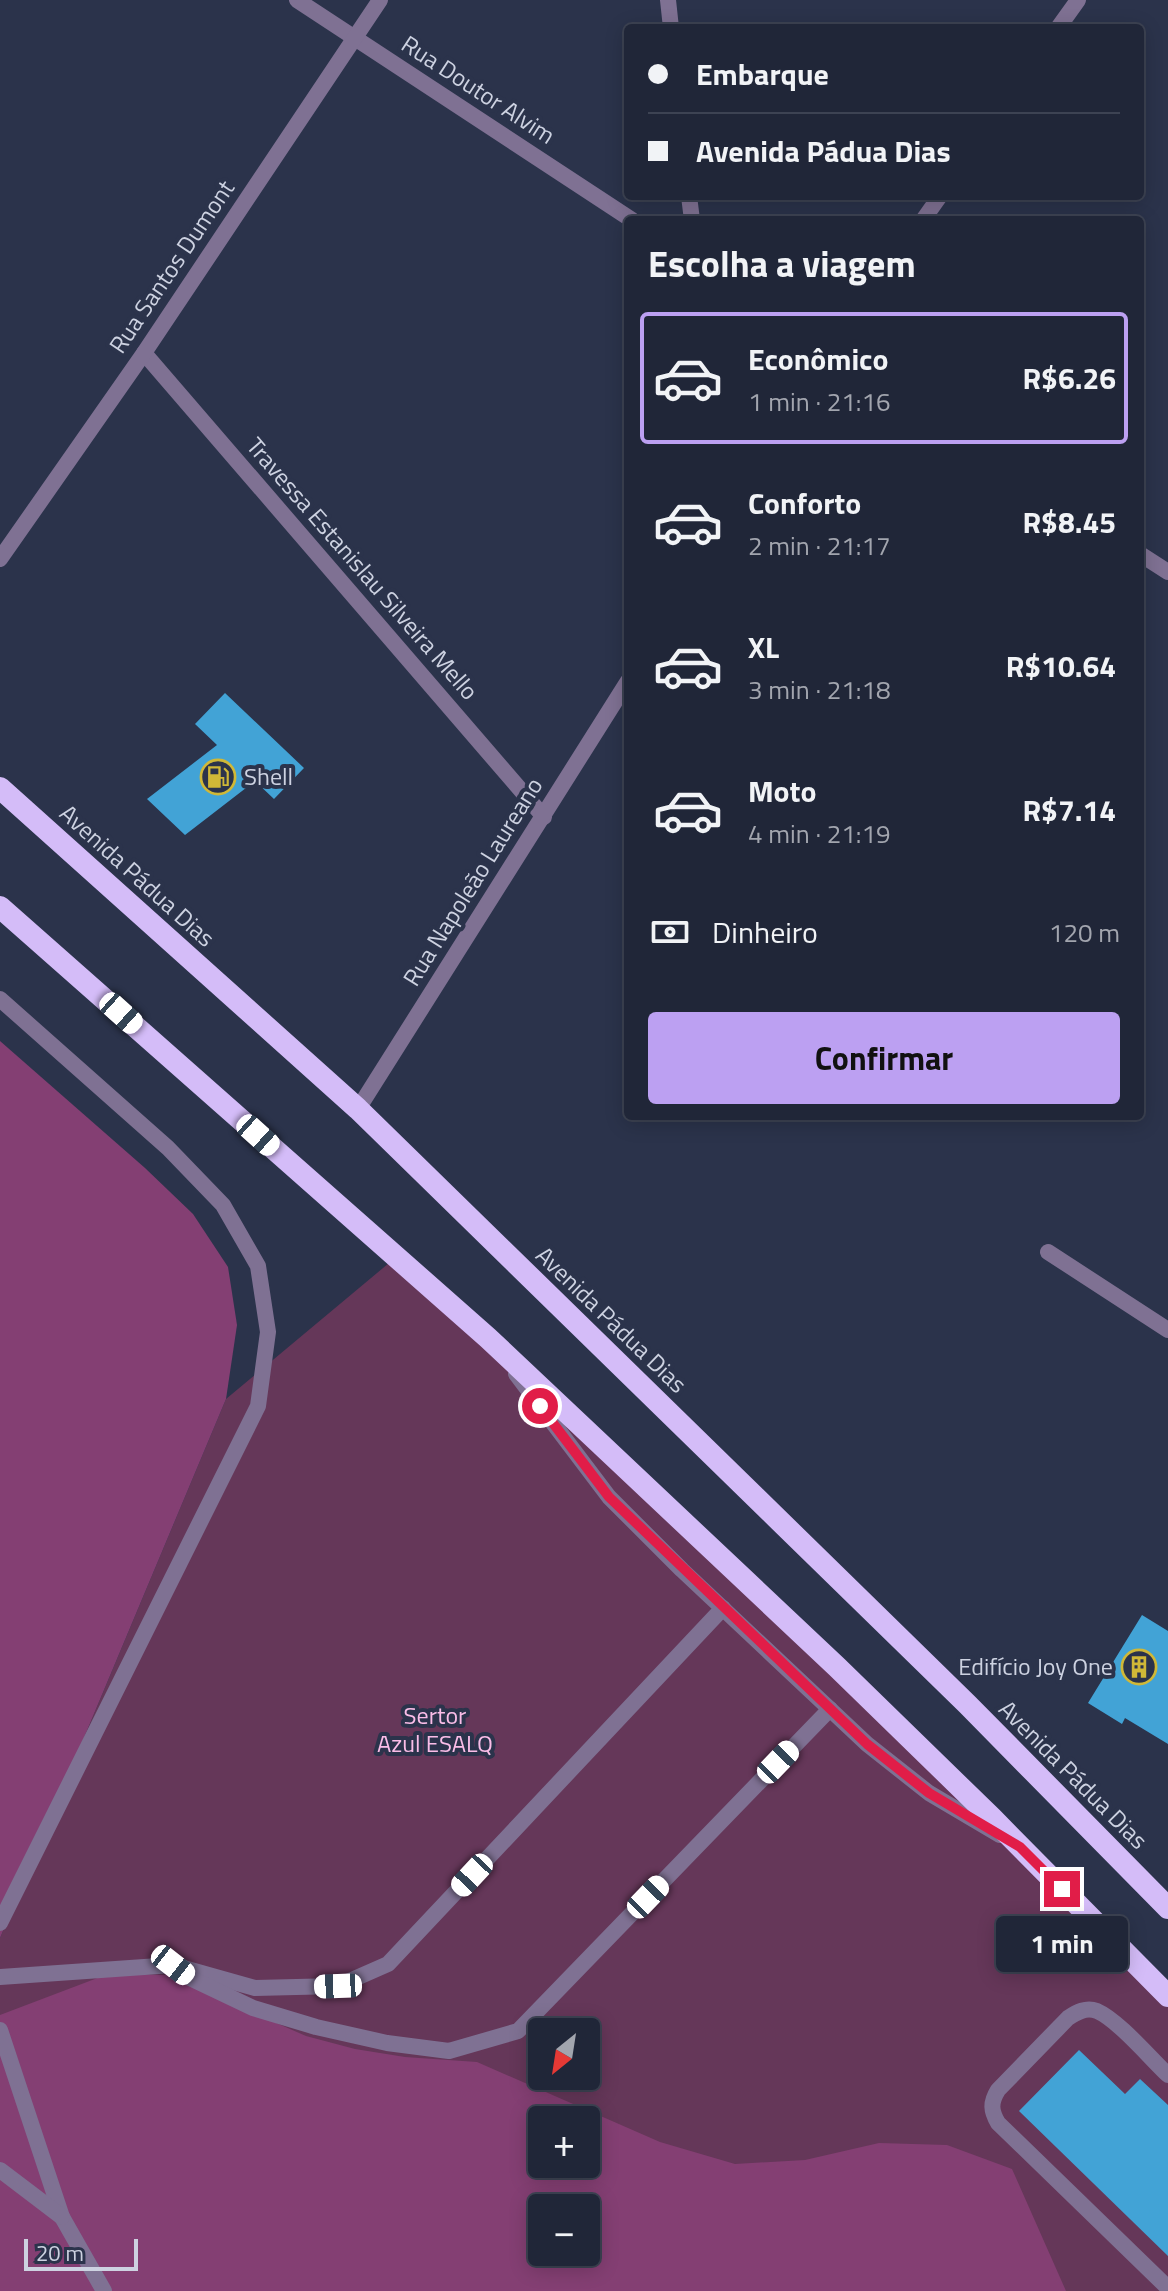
<!DOCTYPE html>
<html lang="pt">
<meta charset="utf-8">
<style>
:root{--surface:#202638;--page:#2d3243;--text:#f1f3f6;--muted:#a2a5ae;--line:#3d4353;--accent:#bca0f2}
body{margin:0;font-family:"Titillium Web",sans-serif;background:var(--page);color:var(--text);height:100vh;display:flex;flex-direction:column;font-size:30px;white-space:nowrap}
*{box-sizing:border-box;margin:0}
p{font-size:26px;color:var(--muted)}
.icon{flex:none;width:44px;height:44px;fill:none;stroke:currentColor;stroke-width:2;stroke-linecap:round;stroke-linejoin:round}
.map{position:relative;flex:1;overflow:hidden}
.side{position:absolute;left:624px;top:216px;width:520px;height:904px;display:flex;flex-direction:column;background:var(--surface);border-radius:8px;box-shadow:0 4px 20px #0003,0 0 0 2px var(--line)}
.side>*{flex:none}
.banner{position:absolute;left:624px;top:24px;width:520px;height:176px;border-radius:8px;box-shadow:0 4px 20px #0003,0 0 0 2px var(--line);display:grid;align-content:center;height:176px;padding:0 24px;background:var(--surface)}
.needle{width:52px;rotate:210deg}
.tools{position:absolute;left:528px;top:2018px;display:grid;gap:16px}
.tools a{display:grid;place-items:center;width:72px;height:72px;border-radius:8px;background:var(--surface);box-shadow:0 4px 20px #0003,0 0 0 2px var(--line);font-size:40px}
.scale{position:absolute;left:24px;bottom:20px;width:114px;box-sizing:border-box;padding-left:8px;border:4px solid #cdd2e1;border-top:0;font-size:22px;line-height:28px;white-space:nowrap;color:#cdd2e1;-webkit-text-stroke:6px #2b334b;paint-order:stroke}
.end{position:absolute;width:36px;height:36px;margin:-18px;border:10px solid #e11d48;background:#fff;box-shadow:0 0 0 4px #fff}
.from{border-radius:50%}
.bubble{position:absolute;height:56px;border-radius:8px;background:var(--surface);box-shadow:0 4px 20px #0003,0 0 0 2px var(--line);font-size:26px;font-weight:700;line-height:56px;text-align:center}
.car{position:absolute;width:24px;height:48px;margin:-24px -12px;border-radius:10px;box-shadow:0 0 6px 2px #0007;background:linear-gradient(#fff 24%,#345 0 40%,#fff 0 76%,#345 0 86%,#fff 0)}
.banner b{display:flex;align-items:center;gap:28px;height:76px;font-size:30px}
.banner b+b{border-top:2px solid var(--line)}
.banner i{width:20px;height:20px;background:var(--text)}
ul{padding:0;list-style:none}
li{display:flex;align-items:center;gap:24px;height:132px;margin:0 16px 12px;padding:0 8px;border:4px solid transparent;border-radius:8px}
li div{flex:1}
li b{display:block;font-size:30px}
li em{font-style:normal;font-weight:700}
li.active{border-color:var(--accent)}
li>.icon{width:72px;height:72px;stroke-width:1.5}
h2{padding:0 24px;font-size:36px;line-height:96px}
.pay{display:flex;align-items:center;gap:20px;height:88px;padding:0 24px;font-size:30px}
.pay p{margin-inline-start:auto}
.action{display:flex;gap:16px;margin-top:auto;padding:16px 24px}
.action a{flex:1;height:92px;border-radius:8px;background:var(--accent);color:#111;font-size:32px;font-weight:700;line-height:92px;text-align:center}
.map>svg:first-child{display:block}
.green{fill:#653759;fill-rule:evenodd}
.forest{fill:#843f73;fill-rule:evenodd}
.building{fill:#42a3d6}
.lines{fill:none;stroke-linecap:round;stroke-linejoin:round}
.service{stroke:#7f7193;stroke-width:16}
.minor{stroke:#7f7193;stroke-width:16}
.trunk{stroke:#d4bcf8;stroke-width:22}
.route{stroke:#e11d48;stroke-width:10}
.labels{text-anchor:middle;stroke-width:8;stroke-linejoin:round;paint-order:stroke}
.street-label{font-size:24px;fill:#cdd2e1;stroke:#2b334b}
.poi-label{font-size:24px;fill:#cdd2e1;stroke:#2b334b;text-anchor:start}
.park-label{font-size:24px;fill:#fabde8;stroke:#2b334b}
</style>
<div class="map">
<svg width="1168" height="2291" viewBox="0 0 1168 2291">
<rect width="100%" height="100%" fill="#2b334b"/>
<path class="green" d="M395 1258 488 1338 1168 2005V2291H0V1938L226 1399ZM542 2032H586V2076H542ZM542 2120H586V2164H542ZM542 2208H586V2252H542Z"/>
<g class="forest">
<polygon points="0,1041 145,1168 193,1214 228,1267 237,1325 226,1399 0,1938"/>
<path d="M108 1974 166 1975 306 2036 355 2049 405 2057 477 2062 660 2142 735 2164 805 2160 879 2143 947 2145 1012 2169 1066 2291H0V2015ZM542 2120H586V2164H542ZM542 2208H586V2252H542Z"/>
</g>
<g class="building">
<polygon points="225,693 304,768 274,799 255,781 185,835 147,799 217,745 195,724"/>
<polygon points="1142,1615 1168,1631 1168,1744 1125,1718 1122,1724 1088,1703"/>
<polygon points="1079,2050 1125,2094 1140,2079 1168,2105 1168,2256 1019,2111"/>
</g>
<g class="lines">
<g class="service">
<polyline points="0,999 168,1148 223,1205 258,1266 268,1332 258,1406 0,1923"/>
<polyline points="516,1374 609,1497 682,1570 867,1744 929,1793 1000,1835"/>
<polyline points="0,1977 173,1965 255,1988 338,1986 388,1964 723,1608"/>
<polyline points="190,1978 253,2008 316,2027 387,2043 449,2051 518,2031 830,1709"/>
<polyline points="0,2030 62,2217 104,2291"/>
<path d="M1168 2075C1151 2059 1118 2020 1097 2011 1086 2007 1077 2012 1068 2018L998 2090C990 2103 991 2111 998 2123L1168 2288"/>
<polyline points="0,2170 62,2217"/>
</g>
<g class="minor">
<polyline points="297,0 632,220"/>
<polyline points="668,0 671,28"/>
<polyline points="1058,28 1078,0"/>
<polyline points="689,196 692,220"/>
<polyline points="923,220 940,196"/>
<polyline points="144,353 544,817"/>
<polyline points="1140,554 1168,572"/>
<polyline points="0,559 144,353 380,0"/>
<polyline points="358,1109 628,681"/>
<polyline points="1048,1252 1168,1330"/>
</g>
<g class="trunk">
<polyline points="0,788 358,1109 967,1704 1168,1908"/>
<polyline points="0,907 488,1338 837,1667 992,1818 1168,1996"/>
</g>
</g>
<g class="lines">
<polyline class="route" points="540,1406 609,1497 867,1744 929,1793 1020,1847 1062,1889"/>
</g>
<defs>
<g id="fuel-ring" transform="scale(1.8)"><circle r="9.5" fill="#2b334b" stroke="#d0b837" stroke-width="1.5"/><path d="M-5.5-6h7V0h2V4h1.3V-2.5L3-4.5l.8-.8L6-3V5H2.5V1h-1V6h-7ZM-4.2-4.7v3.2H.2V-4.7Z" fill="#d0b837"/></g>
<g id="building-ring" transform="scale(1.8)"><circle r="9.5" fill="#2b334b" stroke="#d0b837" stroke-width="1.5"/><path d="M-4-6H4V6H1V3H-1V6H-4ZM-2.5-4.3h1.7v1.8h-1.7ZM.8-4.3h1.7v1.8H.8ZM-2.5-1h1.7V.8h-1.7ZM.8-1h1.7V.8H.8Z" fill="#d0b837"/></g>
</defs>
<g fill-rule="evenodd">
<use href="#fuel-ring" x="218" y="777"/>
<use href="#building-ring" x="1139" y="1667"/>
</g>
<g class="labels">
<g class="street-label">
<text transform="translate(478 90) rotate(33)" y="8">Rua Doutor Alvim</text>
<text transform="translate(172 267) rotate(-56)" y="8">Rua Santos Dumont</text>
<text transform="translate(362 569) rotate(49)" y="8">Travessa Estanislau Silveira Mello</text>
<text transform="translate(137 876) rotate(42)" y="8">Avenida Pádua Dias</text>
<text transform="translate(473 882) rotate(-58)" y="8">Rua Napoleão Laureano</text>
<text transform="translate(611 1320) rotate(44)" y="8">Avenida Pádua Dias</text>
<text transform="translate(1073 1775) rotate(45)" y="8">Avenida Pádua Dias</text>
</g>
<g class="poi-label">
<text x="244" y="785">Shell</text>
<text x="1113" y="1675" text-anchor="end">Edifício Joy One</text>
</g>
<g class="park-label">
<text x="435" y="1724">Sertor<tspan x="435" dy="28">Azul ESALQ</tspan></text>
</g>
</g>
</svg>
<div class="tools">
<a><svg class="needle" viewBox="-14 -14 28 28"><path d="M0-13l5 13h-10z" fill="#e53935"/><path d="M0 13l5-13h-10z" fill="#a2a5ae"/></svg></a>
<a>+</a>
<a>−</a>
</div>
<div class="scale">20 m</div>
<i class="end from" style="left:540px;top:1406px"></i>
<i class="end" style="left:1062px;top:1889px"></i>
<div class="bubble" style="left:996px;top:1916px;width:132px">1 min</div>
<i class="car" style="left:121px;top:1013px;rotate:132deg"></i>
<i class="car" style="left:258px;top:1135px;rotate:132deg"></i>
<i class="car" style="left:778px;top:1762px;rotate:44deg"></i>
<i class="car" style="left:472px;top:1875px;rotate:223deg"></i>
<i class="car" style="left:648px;top:1897px;rotate:44deg"></i>
<i class="car" style="left:173px;top:1965px;rotate:128deg"></i>
<i class="car" style="left:338px;top:1986px;rotate:268deg"></i>
<div class="banner">
<b><i class="from"></i>Embarque</b>
<b><i></i>Avenida Pádua Dias</b>
</div>
<section class="side">
<h2>Escolha a viagem</h2>
<ul>
<li class="active"><svg class="icon" aria-label="car" viewBox="0 0 24 24"><path d="M5 17H2v-5l4-1 3-4h7l3 4 3 1v5h-3M9 17h6M6 11h13"/><circle cx="7" cy="17" r="2"/><circle cx="17" cy="17" r="2"/></svg><div><b>Econômico</b><p>1 min · 21:16</p></div><em>R$6.26</em></li>
<li><svg class="icon" aria-label="car" viewBox="0 0 24 24"><path d="M5 17H2v-5l4-1 3-4h7l3 4 3 1v5h-3M9 17h6M6 11h13"/><circle cx="7" cy="17" r="2"/><circle cx="17" cy="17" r="2"/></svg><div><b>Conforto</b><p>2 min · 21:17</p></div><em>R$8.45</em></li>
<li><svg class="icon" aria-label="car" viewBox="0 0 24 24"><path d="M5 17H2v-5l4-1 3-4h7l3 4 3 1v5h-3M9 17h6M6 11h13"/><circle cx="7" cy="17" r="2"/><circle cx="17" cy="17" r="2"/></svg><div><b>XL</b><p>3 min · 21:18</p></div><em>R$10.64</em></li>
<li><svg class="icon" aria-label="car" viewBox="0 0 24 24"><path d="M5 17H2v-5l4-1 3-4h7l3 4 3 1v5h-3M9 17h6M6 11h13"/><circle cx="7" cy="17" r="2"/><circle cx="17" cy="17" r="2"/></svg><div><b>Moto</b><p>4 min · 21:19</p></div><em>R$7.14</em></li>
</ul>
<div class="pay"><svg class="icon" aria-label="cash" viewBox="0 0 24 24"><path d="M3 7h18v10H3z"/><circle cx="12" cy="12" r="2"/></svg>Dinheiro<p>120 m</p></div>
<div class="action"><a>Confirmar</a></div>
</section>
</div>
